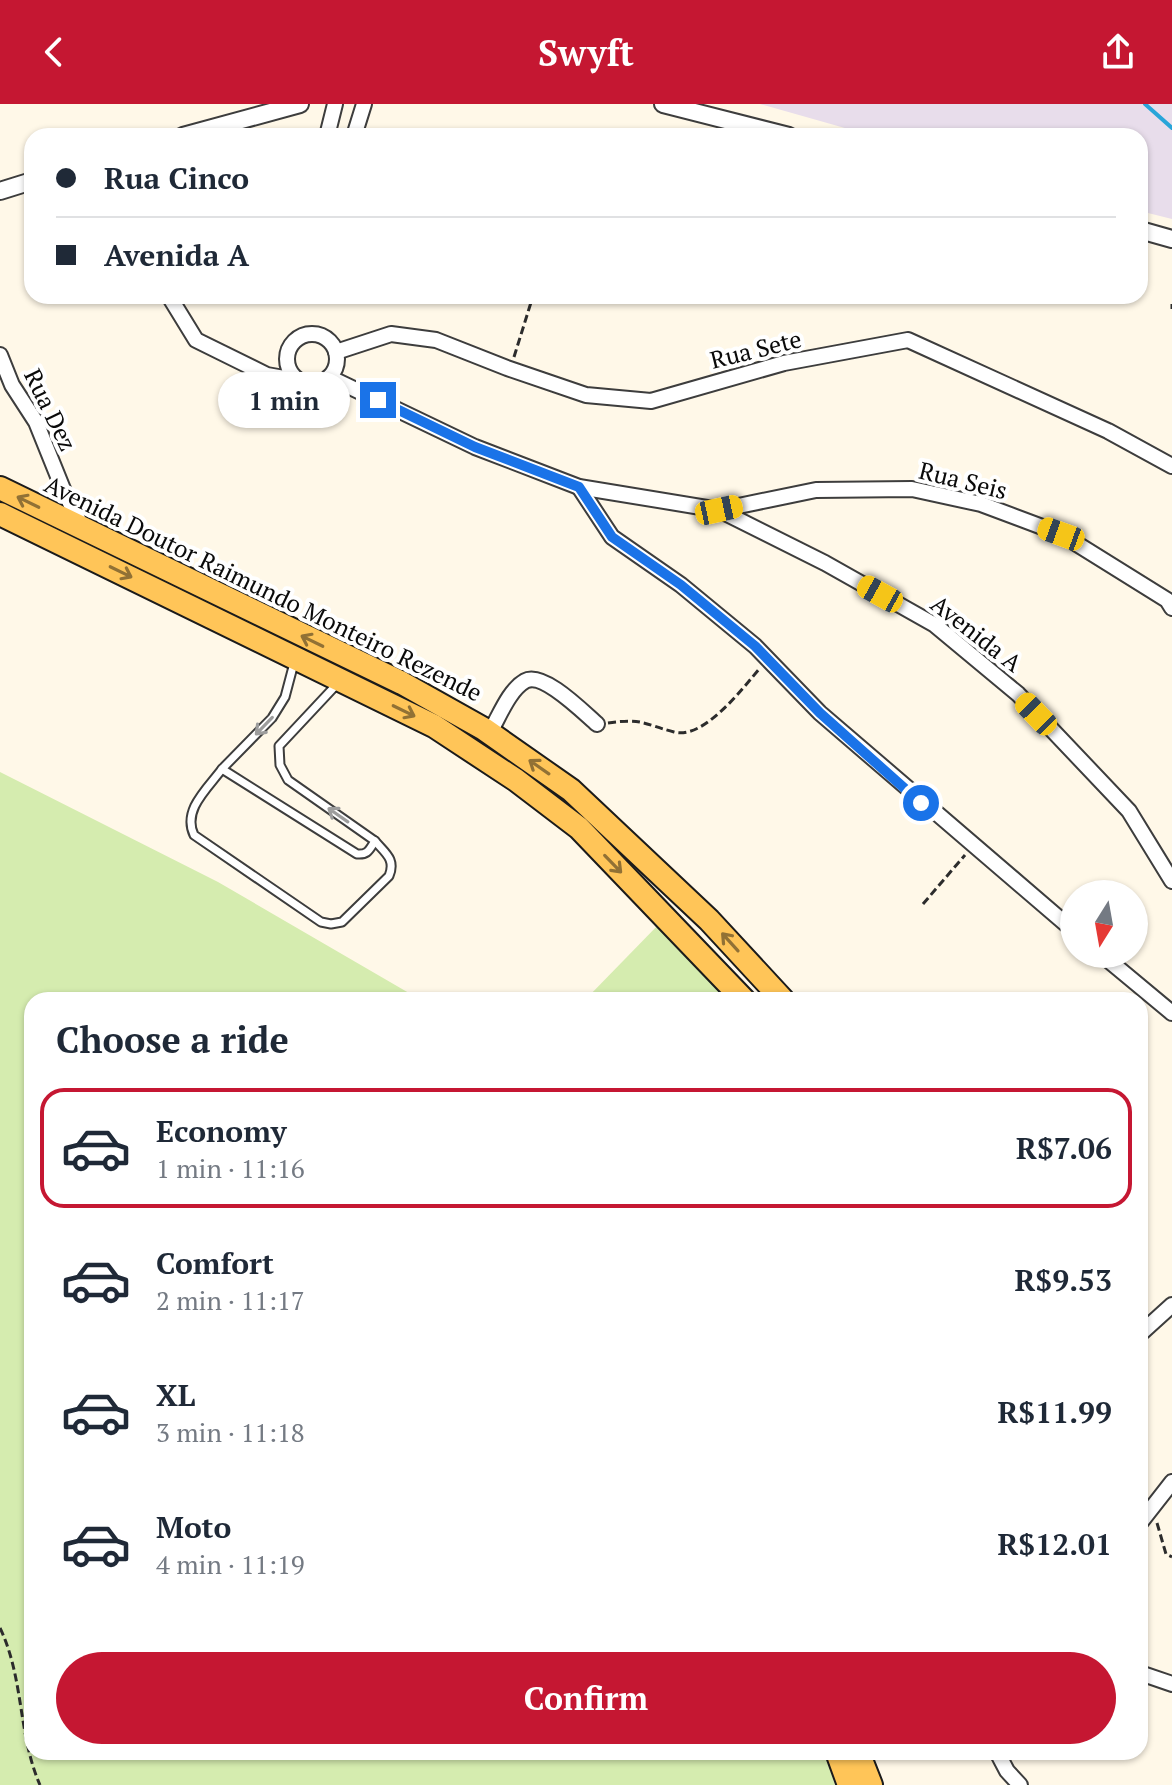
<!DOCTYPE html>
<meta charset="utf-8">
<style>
:root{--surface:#fff;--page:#f6f6f7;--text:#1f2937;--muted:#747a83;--line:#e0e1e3;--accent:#c51732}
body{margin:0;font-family:"PT Serif",serif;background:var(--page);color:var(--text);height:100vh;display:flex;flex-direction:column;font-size:30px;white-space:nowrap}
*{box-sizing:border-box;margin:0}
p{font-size:26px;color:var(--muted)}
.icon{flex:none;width:44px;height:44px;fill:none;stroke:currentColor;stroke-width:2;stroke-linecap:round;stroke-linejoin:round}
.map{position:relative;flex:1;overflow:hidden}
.sheet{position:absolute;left:24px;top:888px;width:1124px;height:768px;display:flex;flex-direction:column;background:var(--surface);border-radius:24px;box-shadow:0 2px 6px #0004}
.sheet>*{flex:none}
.banner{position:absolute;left:24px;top:24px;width:1124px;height:176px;border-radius:24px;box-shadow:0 2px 6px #0004;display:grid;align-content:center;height:176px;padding:0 32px;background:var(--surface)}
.needle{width:52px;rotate:191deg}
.tools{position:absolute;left:1060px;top:776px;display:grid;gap:16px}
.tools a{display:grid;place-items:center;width:88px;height:88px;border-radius:50%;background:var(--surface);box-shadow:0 2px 6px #0004;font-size:40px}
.end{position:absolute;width:36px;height:36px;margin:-18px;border:10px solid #1a73e8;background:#fff;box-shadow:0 0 0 4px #fff}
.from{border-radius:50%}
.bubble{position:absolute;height:56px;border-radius:28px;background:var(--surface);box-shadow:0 2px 6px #0004;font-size:26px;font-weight:600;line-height:56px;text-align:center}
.car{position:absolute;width:24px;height:48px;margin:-24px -12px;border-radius:10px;box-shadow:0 0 6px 2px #0007;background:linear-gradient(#f5c518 24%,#345 0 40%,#f5c518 0 76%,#345 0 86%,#f5c518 0)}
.banner b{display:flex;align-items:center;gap:28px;height:76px;font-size:30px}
.banner b+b{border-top:2px solid var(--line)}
.banner i{width:20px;height:20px;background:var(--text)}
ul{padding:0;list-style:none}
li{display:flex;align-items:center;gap:24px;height:120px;margin:0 16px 12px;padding:0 16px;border:4px solid transparent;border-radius:24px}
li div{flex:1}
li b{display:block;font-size:30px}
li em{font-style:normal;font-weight:600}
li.selected{border-color:var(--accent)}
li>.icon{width:72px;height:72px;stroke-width:1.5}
h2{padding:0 32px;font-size:36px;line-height:96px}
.cta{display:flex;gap:16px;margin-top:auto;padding:16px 32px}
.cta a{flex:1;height:92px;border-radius:48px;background:var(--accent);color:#fff;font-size:32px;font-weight:600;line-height:92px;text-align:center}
header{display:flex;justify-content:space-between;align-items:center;height:104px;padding:0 32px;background:var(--accent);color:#fff;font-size:36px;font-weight:600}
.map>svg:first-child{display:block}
.industrial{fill:#e8ddeb}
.green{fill:#d5ecaf}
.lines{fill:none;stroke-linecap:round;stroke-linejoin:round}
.stream{stroke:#28a5d9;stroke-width:4}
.service-casing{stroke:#3d3d3d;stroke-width:11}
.minor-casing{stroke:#3d3d3d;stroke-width:18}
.tertiary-casing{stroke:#3d3d3d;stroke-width:20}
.primary-casing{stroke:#1b1b1b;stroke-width:26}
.path{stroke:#2c2c2c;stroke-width:3;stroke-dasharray:8 4;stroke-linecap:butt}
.service{stroke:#fff;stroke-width:7}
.minor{stroke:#fff;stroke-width:14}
.tertiary{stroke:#fff;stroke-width:16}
.primary{stroke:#ffc558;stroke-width:22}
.oneway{stroke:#917135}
.oneway2{stroke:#9d9d9d}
.route{stroke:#1a73e8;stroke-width:10}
.labels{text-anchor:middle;stroke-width:8;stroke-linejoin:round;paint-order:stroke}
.street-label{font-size:24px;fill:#0a0a0a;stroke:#fff}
</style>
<header><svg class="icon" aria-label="back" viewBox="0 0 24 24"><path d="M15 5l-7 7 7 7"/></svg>Swyft<svg class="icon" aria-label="share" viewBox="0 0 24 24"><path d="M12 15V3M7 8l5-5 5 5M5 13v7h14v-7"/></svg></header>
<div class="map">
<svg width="1172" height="1681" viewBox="0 0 1172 1681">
<rect width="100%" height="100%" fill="#fff8e8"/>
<polygon class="industrial" points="760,0 1172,0 1172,115 1140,107 1140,32 873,32"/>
<g class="green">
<polygon points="0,668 218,778 421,896 32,896 32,1648 824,1648 835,1681 0,1681"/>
<polygon points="662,817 736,896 585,896"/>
</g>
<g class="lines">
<polyline class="stream" points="1145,0 1172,24"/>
<g class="service-casing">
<g id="service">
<path d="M294 559 285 593 272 614 222 665 357 750C368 751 369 746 375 737L288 676 280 661 279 642 338 579"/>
<path d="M222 665C208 684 182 706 194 731L321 818 331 820 342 818 389 772C396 755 385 749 375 737"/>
</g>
</g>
<g class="minor-casing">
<g id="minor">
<polyline points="327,32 335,0"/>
<polyline points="354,32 364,0"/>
<polyline points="169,192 196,236 267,271 301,277"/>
<circle cx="312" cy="255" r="25"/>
<polyline points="336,248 391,230 436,236 507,264 586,291 651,297 784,259 908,236 1108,327 1172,362"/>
<polyline points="0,251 12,281 36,318 63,385 82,423"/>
<polyline points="329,273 475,343 579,383 719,406 825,459 935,521 1018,590 1129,707 1172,777"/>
<polyline points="579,383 612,433 681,481 755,542 820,609 1074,827"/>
<polyline points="719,406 816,386 912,385 981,400 1061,430 1167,496 1172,504"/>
<path d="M490 628C499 613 509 586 525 577 543 567 583 608 597 620"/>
<polyline points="1101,850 1172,909"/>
<polyline points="1140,1230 1172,1201"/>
<polyline points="1140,1419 1172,1378"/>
<polyline points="1140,1569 1172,1580"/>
<polyline points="997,1648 1007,1667 1020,1681"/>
</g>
</g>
<g class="tertiary-casing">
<g id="tertiary">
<polyline points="663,0 789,32"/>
<polyline points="183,32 300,0"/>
<polyline points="0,87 32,77"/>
<polyline points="1140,126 1172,135"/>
</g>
</g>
<g class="primary-casing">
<g id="primary">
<polyline points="0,384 402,579 484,625 571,686 709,816 783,896"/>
<polyline points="0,410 434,622 516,676 579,724 744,896"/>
<polyline points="837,1648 849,1681"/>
<polyline points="858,1648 871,1681"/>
</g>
</g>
<g class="path">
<polyline points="1172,200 1172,205"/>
<polyline points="514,253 533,192"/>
<path d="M608 619C643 614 643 620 674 628 704 636 743 584 760 564"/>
<polyline points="923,800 965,751"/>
<polyline points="1157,1419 1166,1450 1172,1453"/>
<path d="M0 1524C24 1574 18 1631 40 1681"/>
</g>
<use href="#service" class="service"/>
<use href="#minor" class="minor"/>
<use href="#tertiary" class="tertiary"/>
<use href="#primary" class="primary"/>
</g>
<defs><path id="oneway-shaft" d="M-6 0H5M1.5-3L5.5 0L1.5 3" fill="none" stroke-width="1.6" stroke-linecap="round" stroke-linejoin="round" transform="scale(2)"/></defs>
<g class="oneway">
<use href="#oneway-shaft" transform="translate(28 398) rotate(-154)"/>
<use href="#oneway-shaft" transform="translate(121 468) rotate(26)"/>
<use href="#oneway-shaft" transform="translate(312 537) rotate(-154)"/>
<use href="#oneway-shaft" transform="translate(404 607) rotate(26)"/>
<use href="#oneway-shaft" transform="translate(539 663) rotate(-145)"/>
<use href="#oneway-shaft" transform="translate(613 760) rotate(46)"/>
<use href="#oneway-shaft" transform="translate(730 838) rotate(-132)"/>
</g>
<g class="oneway2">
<use href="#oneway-shaft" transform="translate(264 622) rotate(134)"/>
<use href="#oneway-shaft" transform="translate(338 711) rotate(-145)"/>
</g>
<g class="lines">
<polyline class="route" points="378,296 475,343 579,383 612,433 681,481 755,542 820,609 921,699"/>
</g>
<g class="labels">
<g class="street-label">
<text transform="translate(756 246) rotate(-14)" y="8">Rua Sete</text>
<text transform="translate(50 306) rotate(64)" y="8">Rua Dez</text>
<text transform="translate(963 377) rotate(14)" y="8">Rua Seis</text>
<text transform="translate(263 485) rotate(26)" y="8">Avenida Doutor Raimundo Monteiro Rezende</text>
<text transform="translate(976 530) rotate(38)" y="8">Avenida A</text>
</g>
</g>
</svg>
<div class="tools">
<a><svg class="needle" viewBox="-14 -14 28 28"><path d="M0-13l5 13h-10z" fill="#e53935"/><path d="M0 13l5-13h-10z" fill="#747a83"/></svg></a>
</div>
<i class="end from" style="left:921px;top:699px"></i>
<i class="end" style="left:378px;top:296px"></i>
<div class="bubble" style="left:218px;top:268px;width:132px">1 min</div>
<i class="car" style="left:719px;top:406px;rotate:78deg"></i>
<i class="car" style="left:1061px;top:430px;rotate:290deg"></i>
<i class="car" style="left:880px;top:490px;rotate:299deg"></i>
<i class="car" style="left:1036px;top:610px;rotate:316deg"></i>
<div class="banner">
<b><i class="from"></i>Rua Cinco</b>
<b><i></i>Avenida A</b>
</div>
<section class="sheet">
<h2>Choose a ride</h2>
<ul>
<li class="selected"><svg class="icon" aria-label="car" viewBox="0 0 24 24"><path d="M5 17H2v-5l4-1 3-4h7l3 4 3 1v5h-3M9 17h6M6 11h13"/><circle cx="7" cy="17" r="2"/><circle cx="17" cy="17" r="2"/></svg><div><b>Economy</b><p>1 min · 11:16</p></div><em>R$7.06</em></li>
<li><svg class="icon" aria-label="car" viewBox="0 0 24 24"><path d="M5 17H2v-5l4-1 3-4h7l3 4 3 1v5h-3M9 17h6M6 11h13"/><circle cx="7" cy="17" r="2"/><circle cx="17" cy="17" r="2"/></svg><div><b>Comfort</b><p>2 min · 11:17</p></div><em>R$9.53</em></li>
<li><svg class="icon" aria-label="car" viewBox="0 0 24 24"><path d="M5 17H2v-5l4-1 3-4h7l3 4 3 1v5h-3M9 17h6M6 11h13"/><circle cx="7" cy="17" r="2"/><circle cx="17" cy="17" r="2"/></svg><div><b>XL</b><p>3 min · 11:18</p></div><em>R$11.99</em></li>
<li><svg class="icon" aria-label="car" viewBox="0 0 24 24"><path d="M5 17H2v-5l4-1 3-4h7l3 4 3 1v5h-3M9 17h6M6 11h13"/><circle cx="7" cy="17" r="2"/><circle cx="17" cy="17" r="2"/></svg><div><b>Moto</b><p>4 min · 11:19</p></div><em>R$12.01</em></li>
</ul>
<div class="cta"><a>Confirm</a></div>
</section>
</div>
